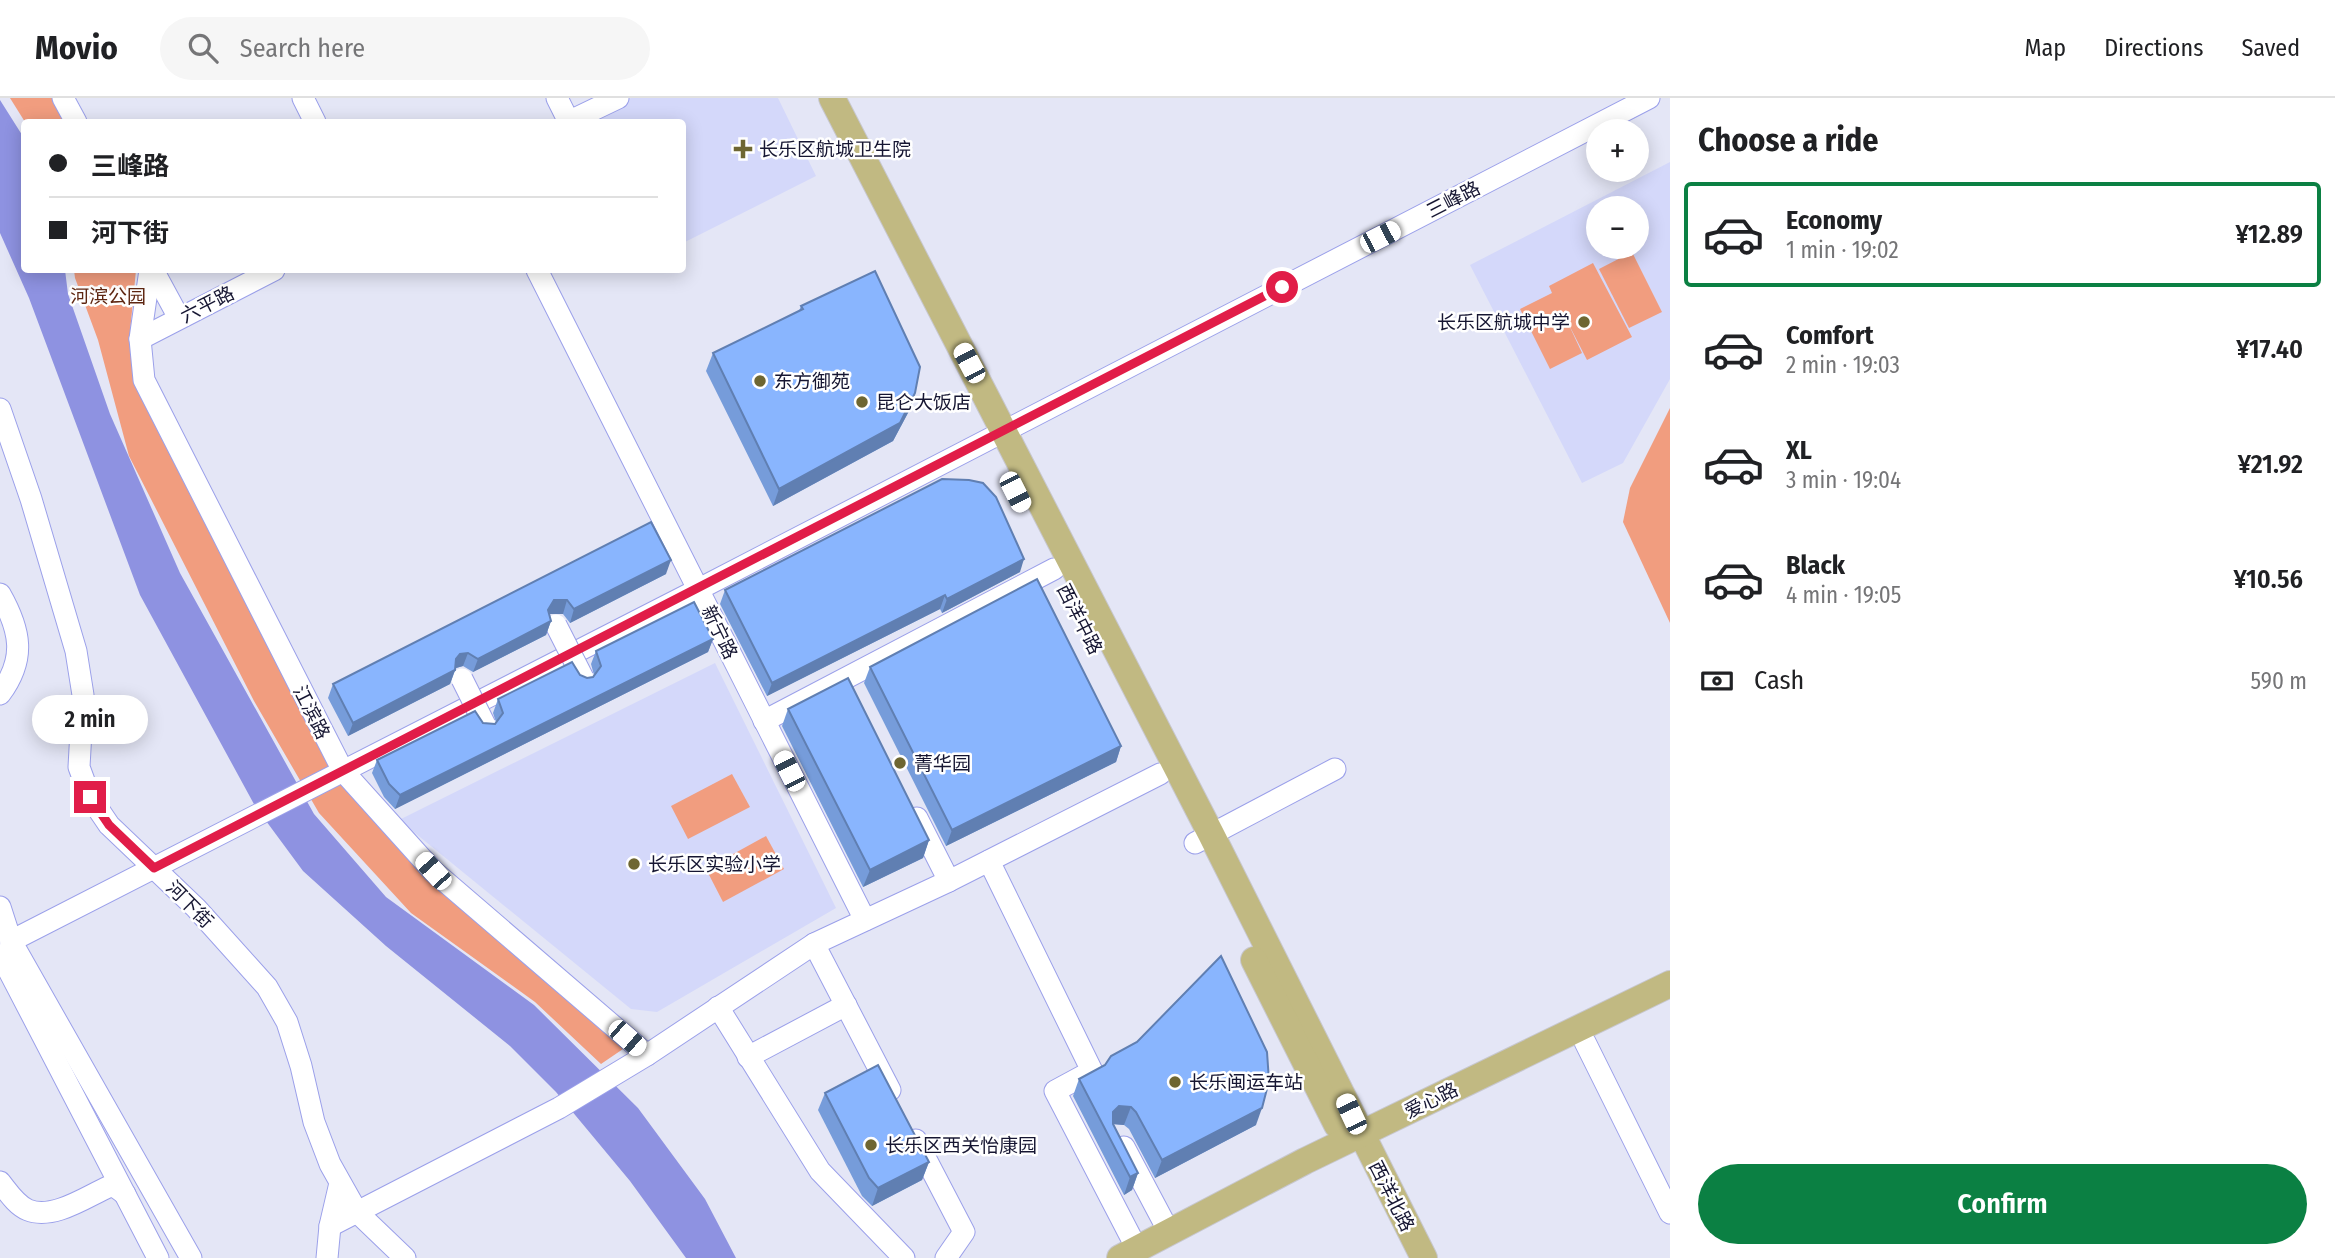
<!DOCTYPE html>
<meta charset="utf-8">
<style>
:root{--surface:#fff;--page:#f6f6f6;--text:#202124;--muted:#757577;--line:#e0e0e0;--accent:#0b8043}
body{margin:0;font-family:"Fira Sans Condensed","Noto Sans SC",sans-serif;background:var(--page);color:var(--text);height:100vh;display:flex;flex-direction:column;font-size:26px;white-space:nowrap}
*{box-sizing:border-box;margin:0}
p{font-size:23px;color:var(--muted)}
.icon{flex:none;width:38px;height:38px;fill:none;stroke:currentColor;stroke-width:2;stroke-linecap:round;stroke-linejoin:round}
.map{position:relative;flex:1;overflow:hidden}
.details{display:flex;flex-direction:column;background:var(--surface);width:665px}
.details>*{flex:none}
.banner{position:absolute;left:21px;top:21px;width:665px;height:154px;border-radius:7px;box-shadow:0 4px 18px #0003;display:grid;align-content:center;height:154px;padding:0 28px;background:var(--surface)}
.buttons{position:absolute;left:1586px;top:21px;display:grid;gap:14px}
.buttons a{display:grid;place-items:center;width:63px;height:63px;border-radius:50%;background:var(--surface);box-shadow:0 4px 18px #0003;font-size:35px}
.end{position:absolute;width:32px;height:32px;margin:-16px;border:9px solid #e11d48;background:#fff;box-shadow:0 0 0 4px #fff}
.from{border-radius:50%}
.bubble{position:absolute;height:49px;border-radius:24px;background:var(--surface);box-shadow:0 4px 18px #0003;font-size:23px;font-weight:600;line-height:49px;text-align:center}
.car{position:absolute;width:21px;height:42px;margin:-21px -10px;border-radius:9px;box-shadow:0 0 5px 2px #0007;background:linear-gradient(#fff 24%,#345 0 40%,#fff 0 76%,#345 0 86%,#fff 0)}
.banner b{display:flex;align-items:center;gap:24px;height:66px;font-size:26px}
.banner b+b{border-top:2px solid var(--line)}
.banner i{width:18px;height:18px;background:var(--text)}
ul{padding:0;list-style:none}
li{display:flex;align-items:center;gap:21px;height:105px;margin:0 14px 10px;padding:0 14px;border:4px solid transparent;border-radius:7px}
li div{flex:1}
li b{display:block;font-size:26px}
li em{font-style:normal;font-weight:600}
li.selected{border-color:var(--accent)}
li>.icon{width:63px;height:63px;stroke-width:1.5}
h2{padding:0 28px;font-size:32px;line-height:84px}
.pay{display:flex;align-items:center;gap:18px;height:77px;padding:0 28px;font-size:26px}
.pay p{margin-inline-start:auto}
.action{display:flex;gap:14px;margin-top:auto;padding:14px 28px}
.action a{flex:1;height:80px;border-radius:42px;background:var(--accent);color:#fff;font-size:28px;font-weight:600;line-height:80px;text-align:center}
header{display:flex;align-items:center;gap:42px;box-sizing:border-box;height:98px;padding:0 35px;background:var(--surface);border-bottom:2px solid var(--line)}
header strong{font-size:33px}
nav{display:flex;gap:38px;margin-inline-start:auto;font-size:24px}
.search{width:490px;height:63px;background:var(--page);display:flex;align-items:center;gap:18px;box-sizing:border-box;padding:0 24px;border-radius:38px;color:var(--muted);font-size:26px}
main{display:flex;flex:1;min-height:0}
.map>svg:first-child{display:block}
.built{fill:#d4d8fa;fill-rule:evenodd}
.green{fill:#f19d7f}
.water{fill:#8e92e1}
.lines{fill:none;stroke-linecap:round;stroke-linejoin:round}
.minor-casing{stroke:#9ba0ea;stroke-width:23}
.major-casing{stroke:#c7c7ce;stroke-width:28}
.minor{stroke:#fff;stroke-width:21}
.major{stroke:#c1b982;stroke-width:26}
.minor-bridge-casing{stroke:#9ba0ea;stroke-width:23;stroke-linecap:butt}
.minor-bridge{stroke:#fff;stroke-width:21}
.wall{fill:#769cda}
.shaded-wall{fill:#607fb2}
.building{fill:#89b5fe;stroke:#607fb2;stroke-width:2}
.route{stroke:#e11d48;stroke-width:9}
.poi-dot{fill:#6e6632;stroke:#fff;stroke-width:2.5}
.labels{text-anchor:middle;stroke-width:5;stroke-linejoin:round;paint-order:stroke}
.poi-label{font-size:19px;fill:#161632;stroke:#fff;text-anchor:start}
.street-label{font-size:19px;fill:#161632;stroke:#fff}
.park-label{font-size:19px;fill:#5f2712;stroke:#fff}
</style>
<header>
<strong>Movio</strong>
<div class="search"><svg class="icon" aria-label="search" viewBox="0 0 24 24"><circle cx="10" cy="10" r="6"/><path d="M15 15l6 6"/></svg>Search here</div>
<nav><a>Map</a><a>Directions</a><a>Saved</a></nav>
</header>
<main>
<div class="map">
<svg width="1670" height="1160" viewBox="0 0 1670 1160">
<rect width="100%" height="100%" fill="#e4e6f6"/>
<g class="built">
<polygon points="631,0 778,0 816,78 683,145 682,24 581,24"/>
<path d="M1670 64V281L1623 365 1582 385 1470 167ZM1598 110H1636V149H1598Z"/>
<polygon points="715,565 836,810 657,914 631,911 399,722"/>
</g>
<g class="green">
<polygon points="10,0 58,0 70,24 25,24"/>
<polygon points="1632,154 1662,214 1629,230 1599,171"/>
<polygon points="1593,165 1632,239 1587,262 1568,225 1582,255 1550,271 1520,211 1552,195 1549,188"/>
<polygon points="74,172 136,172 130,234 141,296 327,662 486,826 623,951 601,966 535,904 411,815 319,715 254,603 129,358 98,242 75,180"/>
<polygon points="1670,310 1670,525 1623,424 1630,390"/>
<polygon points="732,676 750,709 688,741 671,708"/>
<polygon points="766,738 784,771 723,804 706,771"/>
</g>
<polygon class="water" points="0,2 24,40 24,172 65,172 68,196 110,316 180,475 314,716 386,799 534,907 638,1010 705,1101 736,1160 686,1160 630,1083 556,994 510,948 386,848 303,773 255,708 140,497 29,200 0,135"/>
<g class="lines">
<g class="minor-casing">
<g id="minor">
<polyline points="63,0 76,24"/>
<polyline points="303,0 315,24"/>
<polyline points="557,0 569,24"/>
<polyline points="568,24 618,0"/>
<polyline points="150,172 140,241 144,282 343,673 433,773 647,957"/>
<polyline points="153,172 179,220"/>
<polyline points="537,172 865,822"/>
<polyline points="140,241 274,172"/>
<polyline points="0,311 31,401 76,553 83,597 79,669 90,699 109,727 196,810 267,889 287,924 301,968 314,1024 330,1066 357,1114 405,1160"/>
<path d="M0 496C21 533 26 561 0 596"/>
<polyline points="764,623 1054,471"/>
<polyline points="917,720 949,783"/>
<polyline points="1195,745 1335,671"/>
<polyline points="989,763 1092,973 1055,993 1137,1151"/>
<polyline points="0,809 11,843 191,1160"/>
<polyline points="11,843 699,491 1649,0"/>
<polyline points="11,843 8,871 158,1160"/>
<polyline points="814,846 890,992"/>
<polyline points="718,909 820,1073 904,1160"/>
<polyline points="1585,944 1670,1115"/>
<polyline points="748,959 846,907"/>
<polyline points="916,1042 964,1134 946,1160"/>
<polyline points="1124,1049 1169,1134"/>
<path d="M0 1084C8 1094 16 1107 28 1112 53 1122 86 1099 108 1089L114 1088 125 1096"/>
<polyline points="330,1128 559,1010 647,957 814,846 949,783 1160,676"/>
<polyline points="327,1160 330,1128 340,1085"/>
</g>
</g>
<g class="major-casing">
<g id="major">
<polyline points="832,0 1211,736 1424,1160"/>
<polyline points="1254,862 1337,1027"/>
<polyline points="1120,1160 1305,1063 1670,886"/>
</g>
</g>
<use href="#minor" class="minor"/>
<use href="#major" class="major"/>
<g class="minor-bridge-casing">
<g id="minor-bridge">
<polyline points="556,527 583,580"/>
<polyline points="462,581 485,627"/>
</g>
</g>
<use href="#minor-bridge" class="minor-bridge"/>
</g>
<g class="wall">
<polygon points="801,208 915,295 909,313 893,343 773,408 706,273 713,255 799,213"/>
<polygon points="651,424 666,476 570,525 563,516 549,516 551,523 546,537 473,574 463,568 456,570 450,586 348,638 328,600 333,586"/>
<polygon points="1020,474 942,515 940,511 767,598 720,506 725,492"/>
<polygon points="713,541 708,554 395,711 384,699 372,675 377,662 483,625 495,626 496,624 493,615 498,601 580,577 587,580 593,579 594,577 591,566 596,553"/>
<polygon points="870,569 1121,648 1116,664 946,748 864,585"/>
<polygon points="788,611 929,742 923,760 863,789 782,628"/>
<polygon points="1137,944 1256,1027 1155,1080 1129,1031 1124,1027 1113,1026 1138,1075 1132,1092 1124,1097 1073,998 1079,981 1105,967"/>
<polygon points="825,995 929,1064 922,1082 872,1108 862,1098 818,1012"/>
</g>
<g class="shaded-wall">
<polygon points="915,295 909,313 893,343 773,408 779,391"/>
<polygon points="1024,461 1020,474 942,515 947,501"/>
<polygon points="671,462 666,476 570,525 574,511"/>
<polygon points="945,497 940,511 767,598 772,585"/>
<polygon points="554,502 567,502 563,516 549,516 543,526 548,512"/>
<polygon points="551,523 546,537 473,574 478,561"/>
<polygon points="713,541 708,554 395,711 400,697"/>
<polygon points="468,555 463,568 456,570 451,574 456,561 460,556"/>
<polygon points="455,572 450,586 348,638 353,625"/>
<polygon points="1121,648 1116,664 946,748 952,732"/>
<polygon points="929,742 923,760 863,789 870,772"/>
<polygon points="1119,1008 1131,1009 1124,1027 1112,1026 1113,1014"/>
<polygon points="1262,1010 1256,1027 1155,1080 1162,1062"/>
<polygon points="929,1064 922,1082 872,1108 878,1090"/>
<polygon points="1138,1075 1132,1092 1124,1097 1130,1079"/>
</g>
<g class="building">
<polygon points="875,173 920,269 915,295 900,325 779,391 713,255 803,211 801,208"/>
<polygon points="942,381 969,382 983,385 996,399 1024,461 947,501 945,497 772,585 725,492"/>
<polygon points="651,424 671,462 574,511 567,502 554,502 548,512 551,523 478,561 468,555 460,556 456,561 455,572 353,625 333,586"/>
<polygon points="1037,481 1121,648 952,732 870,569"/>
<polygon points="694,504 713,541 400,697 389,686 377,662 475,613 483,625 495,626 503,615 498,601 572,564 580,577 587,580 593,579 601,568 596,553"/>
<polygon points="848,580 929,742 870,772 788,611"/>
<polygon points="1221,858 1267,954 1269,983 1262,1010 1162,1062 1136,1014 1131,1009 1119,1008 1113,1014 1113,1026 1138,1075 1130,1079 1079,981 1105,967 1111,958 1137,944"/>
<polygon points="878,967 929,1064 878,1090 869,1080 825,995"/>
</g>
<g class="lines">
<polyline class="route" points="90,699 109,727 154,770 1282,189"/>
</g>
<g class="poi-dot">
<path d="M739.5 40.5h7v7h7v7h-7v7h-7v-7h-7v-7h7z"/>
<circle cx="1584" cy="224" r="7"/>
<circle cx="760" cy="283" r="7"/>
<circle cx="862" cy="304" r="7"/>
<circle cx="900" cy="665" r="7"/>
<circle cx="634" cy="766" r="7"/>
<circle cx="1175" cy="984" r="7"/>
<circle cx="871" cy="1047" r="7"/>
</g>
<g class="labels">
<g class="poi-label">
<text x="759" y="58">长乐区航城卫生院</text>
<text x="1570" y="231" text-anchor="end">长乐区航城中学</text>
<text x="774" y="290">东方御苑</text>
<text x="876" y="311">昆仑大饭店</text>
<text x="914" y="672">菁华园</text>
<text x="648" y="773">长乐区实验小学</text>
<text x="1189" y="991">长乐闽运车站</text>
<text x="885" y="1054">长乐区西关怡康园</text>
</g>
<g class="street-label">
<text transform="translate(1453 101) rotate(-27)" y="7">三峰路</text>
<text transform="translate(207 206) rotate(-27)" y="7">六平路</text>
<text transform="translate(1080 521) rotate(63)" y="7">西洋中路</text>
<text transform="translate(720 534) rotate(64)" y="7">新宁路</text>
<text transform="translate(312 614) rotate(63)" y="7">江滨路</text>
<text transform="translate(190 806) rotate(45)" y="7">河下街</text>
<text transform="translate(1431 1002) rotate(-26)" y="7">爱心路</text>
<text transform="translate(1392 1098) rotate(63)" y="7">西洋北路</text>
</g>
<g class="park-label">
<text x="108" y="205">河滨公园</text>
</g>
</g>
</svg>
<div class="buttons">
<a>+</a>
<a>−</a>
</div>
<i class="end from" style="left:1282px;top:189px"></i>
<i class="end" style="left:90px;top:699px"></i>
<div class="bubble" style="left:32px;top:597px;width:116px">2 min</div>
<i class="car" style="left:1380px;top:139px;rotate:63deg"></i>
<i class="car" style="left:969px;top:265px;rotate:332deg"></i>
<i class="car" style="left:1015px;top:394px;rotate:153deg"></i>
<i class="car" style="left:789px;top:673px;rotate:333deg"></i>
<i class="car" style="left:433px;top:773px;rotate:318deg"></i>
<i class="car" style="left:627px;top:940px;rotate:131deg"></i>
<i class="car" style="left:1351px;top:1016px;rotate:335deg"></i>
<div class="banner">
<b><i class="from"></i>三峰路</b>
<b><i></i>河下街</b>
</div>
</div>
<section class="details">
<h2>Choose a ride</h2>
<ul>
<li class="selected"><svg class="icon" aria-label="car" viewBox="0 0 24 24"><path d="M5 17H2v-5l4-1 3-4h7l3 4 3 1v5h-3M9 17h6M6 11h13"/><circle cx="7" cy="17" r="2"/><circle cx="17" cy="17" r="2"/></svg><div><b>Economy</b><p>1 min · 19:02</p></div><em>¥12.89</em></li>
<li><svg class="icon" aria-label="car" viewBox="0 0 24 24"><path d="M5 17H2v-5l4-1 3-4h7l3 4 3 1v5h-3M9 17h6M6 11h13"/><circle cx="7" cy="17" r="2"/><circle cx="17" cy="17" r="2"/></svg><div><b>Comfort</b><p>2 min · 19:03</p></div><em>¥17.40</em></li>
<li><svg class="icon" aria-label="car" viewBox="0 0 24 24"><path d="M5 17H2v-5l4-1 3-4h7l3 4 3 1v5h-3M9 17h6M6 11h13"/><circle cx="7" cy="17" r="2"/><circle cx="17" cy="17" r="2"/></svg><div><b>XL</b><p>3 min · 19:04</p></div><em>¥21.92</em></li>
<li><svg class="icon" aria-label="car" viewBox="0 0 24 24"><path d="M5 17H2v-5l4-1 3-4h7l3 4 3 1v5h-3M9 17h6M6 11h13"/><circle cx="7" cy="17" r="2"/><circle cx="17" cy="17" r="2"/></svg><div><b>Black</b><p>4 min · 19:05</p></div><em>¥10.56</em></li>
</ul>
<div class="pay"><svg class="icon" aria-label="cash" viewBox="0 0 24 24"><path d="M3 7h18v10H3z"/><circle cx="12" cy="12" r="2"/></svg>Cash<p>590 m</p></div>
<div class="action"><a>Confirm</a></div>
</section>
</main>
